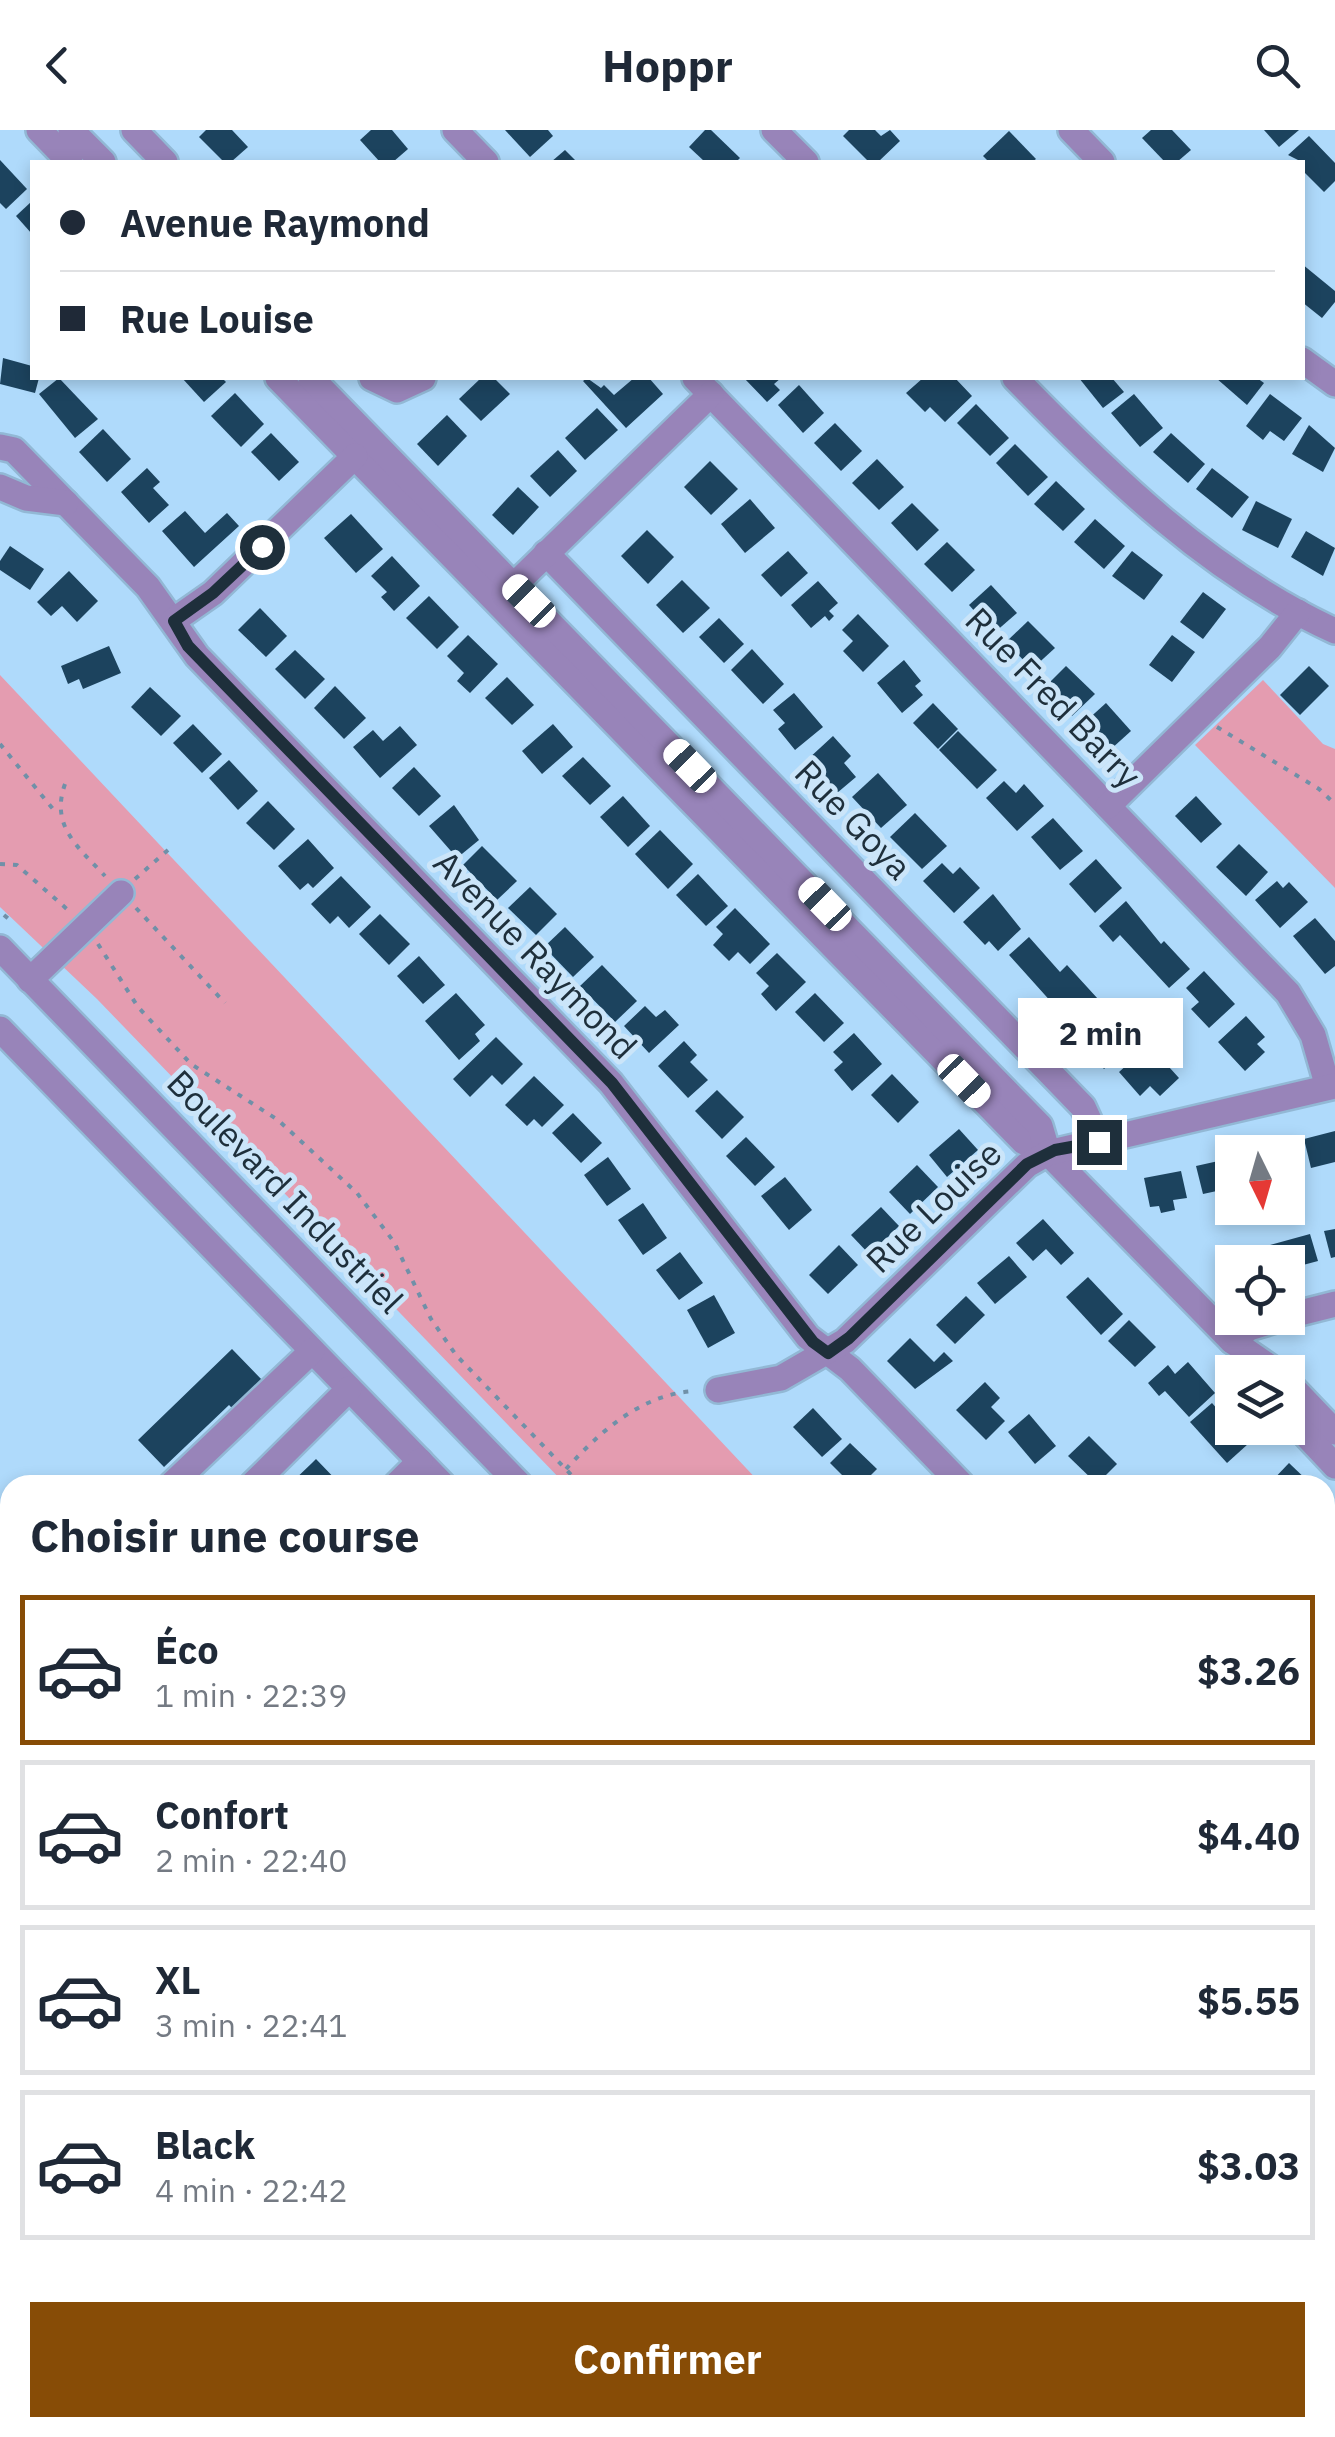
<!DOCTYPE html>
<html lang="fr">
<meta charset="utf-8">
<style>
:root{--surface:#fff;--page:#f6f6f7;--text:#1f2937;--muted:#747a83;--line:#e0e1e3;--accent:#874c06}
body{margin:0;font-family:"IBM Plex Sans",sans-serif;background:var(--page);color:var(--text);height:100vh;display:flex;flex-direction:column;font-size:38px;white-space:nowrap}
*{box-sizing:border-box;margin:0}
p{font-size:32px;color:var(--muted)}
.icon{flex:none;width:55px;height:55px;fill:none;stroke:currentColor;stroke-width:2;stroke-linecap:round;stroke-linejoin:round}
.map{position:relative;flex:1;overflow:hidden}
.side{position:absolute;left:0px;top:1345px;width:1335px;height:962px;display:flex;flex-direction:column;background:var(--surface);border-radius:30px 30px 0 0;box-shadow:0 5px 15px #0003}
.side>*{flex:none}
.guide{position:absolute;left:30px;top:30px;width:1275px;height:220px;border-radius:0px;box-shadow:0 5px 15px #0003;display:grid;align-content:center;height:220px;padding:0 30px;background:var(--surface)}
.needle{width:65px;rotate:175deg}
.controls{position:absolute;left:1215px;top:1005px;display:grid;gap:20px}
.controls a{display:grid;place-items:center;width:90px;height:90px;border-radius:0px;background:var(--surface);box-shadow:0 5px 15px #0003;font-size:50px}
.end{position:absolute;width:45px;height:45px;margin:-22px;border:12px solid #1e2f3b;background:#fff;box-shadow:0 0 0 5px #fff}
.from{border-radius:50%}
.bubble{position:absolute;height:70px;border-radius:0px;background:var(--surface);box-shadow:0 5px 15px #0003;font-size:32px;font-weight:700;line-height:70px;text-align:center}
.car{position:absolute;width:30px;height:60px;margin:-30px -15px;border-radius:12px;box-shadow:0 0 8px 2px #0007;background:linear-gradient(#fff 24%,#345 0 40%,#fff 0 76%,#345 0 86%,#fff 0)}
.guide b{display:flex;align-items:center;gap:35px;height:95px;font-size:38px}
.guide b+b{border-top:2px solid var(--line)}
.guide i{width:25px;height:25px;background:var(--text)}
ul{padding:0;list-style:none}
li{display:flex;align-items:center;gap:30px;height:150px;margin:0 20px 15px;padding:0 10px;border:5px solid var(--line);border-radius:0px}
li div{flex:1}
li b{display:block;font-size:38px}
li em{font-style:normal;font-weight:700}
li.current{border-color:var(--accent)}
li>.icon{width:90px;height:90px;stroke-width:1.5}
h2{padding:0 30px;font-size:45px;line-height:120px}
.cta{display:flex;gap:20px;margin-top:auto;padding:20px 30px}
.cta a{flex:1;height:115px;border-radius:0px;background:var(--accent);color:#fff;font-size:40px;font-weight:700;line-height:115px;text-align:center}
header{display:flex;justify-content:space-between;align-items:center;height:130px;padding:0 30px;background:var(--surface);font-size:45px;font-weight:700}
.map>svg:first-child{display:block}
.green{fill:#e49cb0}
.building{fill:#1c435e}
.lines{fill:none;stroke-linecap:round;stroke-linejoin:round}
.minor-casing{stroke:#92b8d5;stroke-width:30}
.path{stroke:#7090a8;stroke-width:4;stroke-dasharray:5 8;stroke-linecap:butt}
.minor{stroke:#9884b9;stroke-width:25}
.route{stroke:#1e2f3b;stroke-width:12}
.labels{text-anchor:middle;stroke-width:10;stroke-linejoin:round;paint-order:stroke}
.street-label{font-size:35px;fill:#1e2f3b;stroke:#cbe5f9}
</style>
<header><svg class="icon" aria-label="back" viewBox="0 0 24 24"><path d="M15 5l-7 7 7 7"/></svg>Hoppr<svg class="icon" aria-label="search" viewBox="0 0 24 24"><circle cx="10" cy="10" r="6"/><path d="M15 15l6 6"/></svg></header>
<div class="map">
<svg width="1335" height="2307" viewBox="0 0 1335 2307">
<rect width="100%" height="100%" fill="#afdafb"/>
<g class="green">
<polygon points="0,545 762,1355 566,1355 97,869 0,777"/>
<polygon points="1263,550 1323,614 1335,619 1335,758 1195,615"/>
<polygon points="1325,1920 1335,1930 1335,2144 1325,2134"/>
</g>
<g class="building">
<polygon points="206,0 232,0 248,17 231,32 224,32 199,7"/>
<polygon points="371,0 392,0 408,19 393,32 380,32 360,10"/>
<polygon points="505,0 548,0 553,6 530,27"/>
<polygon points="705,0 711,0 740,28 736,32 705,32 689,17"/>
<polygon points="849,0 875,0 881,6 890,0 900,11 878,32 869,32 843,6"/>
<polygon points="1151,0 1172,0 1191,20 1177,32 1165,32 1142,8"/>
<polygon points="1264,0 1299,0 1279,17"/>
<polygon points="1009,1 1036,29 1032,32 989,32 983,26"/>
<polygon points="1309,6 1335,33 1335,51 1324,62 1302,40 1302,32 1288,25"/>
<polygon points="565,20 577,32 551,32"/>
<polygon points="0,30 27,59 6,79 0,73"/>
<polygon points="32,71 32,104 16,86"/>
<polygon points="1302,134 1335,161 1335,172 1322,188 1302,172"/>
<polygon points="3,228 32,236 32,248 39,248 35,263 0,254"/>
<polygon points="59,248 98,289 75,308 39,264"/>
<polygon points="182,248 222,248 226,252 204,272"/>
<polygon points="481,248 494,248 510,264 481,291 459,269"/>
<polygon points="587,248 601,258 604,255 614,265 634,248 649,248 663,264 626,298 583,251"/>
<polygon points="744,248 781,248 774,254 780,260 767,272"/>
<polygon points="923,248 955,248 972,266 945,292 930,277 925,282 906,263"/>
<polygon points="1079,248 1112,248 1124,262 1103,278"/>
<polygon points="1216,248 1257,248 1264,253 1247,275"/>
<polygon points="799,255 824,283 803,303 778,275"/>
<polygon points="235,263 264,294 241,317 211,286"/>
<polygon points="1134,264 1163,298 1140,317 1111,283"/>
<polygon points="1270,264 1302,288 1284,311 1270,301 1263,310 1246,296"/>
<polygon points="976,274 1009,308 990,326 957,293"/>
<polygon points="597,278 618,300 585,330 565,308"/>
<polygon points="447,285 467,306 438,336 417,314"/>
<polygon points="835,293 862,321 841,341 814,313"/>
<polygon points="1309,295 1335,318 1323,342 1292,324"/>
<polygon points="103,299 131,329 107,352 79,322"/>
<polygon points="271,303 299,332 279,351 251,322"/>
<polygon points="1171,303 1205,334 1188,353 1153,322"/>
<polygon points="1015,314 1048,347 1028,366 996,333"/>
<polygon points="558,320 577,341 550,367 530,346"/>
<polygon points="877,329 904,357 879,380 852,353"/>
<polygon points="710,331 738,359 711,385 684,357"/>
<polygon points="147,338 160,352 153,358 169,375 149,393 121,362"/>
<polygon points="1212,338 1249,367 1232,388 1196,359"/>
<polygon points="1056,351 1085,379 1063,401 1034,374"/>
<polygon points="518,357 539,377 513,405 492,385"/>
<polygon points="750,369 775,398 745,423 721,394"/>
<polygon points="1256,371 1292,389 1278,418 1242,400"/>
<polygon points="912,373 939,400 917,421 891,393"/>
<polygon points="185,381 205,403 227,383 239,396 194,437 162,401"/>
<polygon points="351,384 383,419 356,443 324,408"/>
<polygon points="1095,389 1125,416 1104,439 1074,412"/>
<polygon points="647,400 674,427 648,454 621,426"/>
<polygon points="1306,401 1335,418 1323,446 1291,427"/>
<polygon points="947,412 975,440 952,462 924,434"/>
<polygon points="10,416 44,439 30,460 0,440 0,431"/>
<polygon points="788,421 808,443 781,467 761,445"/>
<polygon points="1132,421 1163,445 1144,470 1112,446"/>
<polygon points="392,426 420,456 394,481 381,467 387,462 371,446"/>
<polygon points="69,441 98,471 77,492 62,476 51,486 37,472"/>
<polygon points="682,450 710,478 683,503 656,475"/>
<polygon points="818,451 838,473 829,481 834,486 829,491 825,486 811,498 791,475"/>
<polygon points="991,455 1017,483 994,503 969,475"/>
<polygon points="1203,462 1226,479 1203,509 1180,492"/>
<polygon points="429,466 459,497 437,519 406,488"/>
<polygon points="260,478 287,506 266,527 238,500"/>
<polygon points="858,484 889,516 863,542 843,521 853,511 842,500"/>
<polygon points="719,488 744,514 724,533 699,507"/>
<polygon points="1028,491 1055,518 1032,539 1006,512"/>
<polygon points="468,505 498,534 470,563 457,551 464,543 447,526"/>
<polygon points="1172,505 1195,522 1172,552 1149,535"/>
<polygon points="109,516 121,543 83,559 79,549 68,554 61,536"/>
<polygon points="752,519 784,554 763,574 731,540"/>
<polygon points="295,520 325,549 305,569 275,539"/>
<polygon points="904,530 921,551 915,556 923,565 902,583 877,553"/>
<polygon points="1066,536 1095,564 1072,586 1044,558"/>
<polygon points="1309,536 1329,556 1300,585 1280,565"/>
<polygon points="507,547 534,575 512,595 485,568"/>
<polygon points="335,556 366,588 344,609 314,578"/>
<polygon points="150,557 181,586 161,606 131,577"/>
<polygon points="794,563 823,597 795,620 778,599 785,593 773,580"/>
<polygon points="933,573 958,599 938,619 913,593"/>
<polygon points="1106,573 1131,601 1110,620 1085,592"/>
<polygon points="193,594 222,624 202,643 173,613"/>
<polygon points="553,594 573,617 542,644 522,621"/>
<polygon points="400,596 417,615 380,648 353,617 373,600 383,611"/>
<polygon points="958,601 997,640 977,659 939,620"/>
<polygon points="833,606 851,626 844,633 856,647 837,663 807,630"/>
<polygon points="583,627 611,656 590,675 562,646"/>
<polygon points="229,630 258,661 238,680 209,648"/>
<polygon points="414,637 441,666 419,686 392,658"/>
<polygon points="878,643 907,675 881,698 852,667"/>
<polygon points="1004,651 1016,663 1024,654 1044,676 1017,701 986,668"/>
<polygon points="623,666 650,696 628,717 600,687"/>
<polygon points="1196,666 1222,694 1201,713 1175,686"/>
<polygon points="268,671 295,699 274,720 246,693"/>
<polygon points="454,675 479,710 457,728 429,696"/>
<polygon points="915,683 947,716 922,739 890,707"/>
<polygon points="1053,688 1083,721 1060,740 1031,707"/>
<polygon points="660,700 693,734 668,759 635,724"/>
<polygon points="308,709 334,738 313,758 308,753 300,760 278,736"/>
<polygon points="1239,714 1268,742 1246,766 1216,737"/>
<polygon points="482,716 517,751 497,770 463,735"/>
<polygon points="1096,729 1122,758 1095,783 1069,754"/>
<polygon points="942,733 953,744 960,737 980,758 954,783 923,751"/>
<polygon points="698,744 728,776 706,796 676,765"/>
<polygon points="341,746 371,777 349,798 338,786 330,794 311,774"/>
<polygon points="1277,751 1283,758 1289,752 1308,772 1280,798 1255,770"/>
<polygon points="530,757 557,784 536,805 508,778"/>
<polygon points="993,764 1021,799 998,821 989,811 985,815 963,792"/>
<polygon points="1126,771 1161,814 1164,811 1190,839 1169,858 1120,805 1113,812 1099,796"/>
<polygon points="735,778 770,814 750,834 738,822 729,831 713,815 723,804 716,797"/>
<polygon points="380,784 410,814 389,835 359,804"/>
<polygon points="1315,788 1335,811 1335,836 1325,844 1293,806"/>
<polygon points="565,797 594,827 573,847 544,817"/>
<polygon points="1029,807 1060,842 1067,835 1098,869 1071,894 1009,825"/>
<polygon points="777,823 806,852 776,881 761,864 769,856 756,843"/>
<polygon points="419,826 445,855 423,874 397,846"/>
<polygon points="602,835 637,871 615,892 580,856"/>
<polygon points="1204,841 1235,874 1209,898 1191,879 1199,872 1186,858"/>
<polygon points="456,863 485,895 475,904 480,911 459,930 425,891"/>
<polygon points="815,863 844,893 824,912 795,882"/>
<polygon points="645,876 656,887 665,880 679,895 649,923 624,896"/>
<polygon points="1103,883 1131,915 1104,939 1076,908"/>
<polygon points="1246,886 1265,907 1257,914 1265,922 1245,941 1218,912"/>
<polygon points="854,903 882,934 852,961 834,940 843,932 833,922"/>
<polygon points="496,907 523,934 502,955 492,945 470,967 453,949"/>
<polygon points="684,911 697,925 690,932 708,950 688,968 658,936"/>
<polygon points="1149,915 1179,948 1160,966 1150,956 1140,966 1119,942"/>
<polygon points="892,944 919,972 898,993 871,965"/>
<polygon points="534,946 564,975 542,997 534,989 527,996 505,975"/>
<polygon points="717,960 744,987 722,1009 695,981"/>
<polygon points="573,983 602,1013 581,1033 552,1003"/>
<polygon points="959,999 978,1020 947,1047 929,1025"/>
<polygon points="1335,1001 1335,1032 1311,1038 1304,1009"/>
<polygon points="746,1007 775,1037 755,1056 726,1026"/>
<polygon points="1290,1009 1297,1040 1288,1042 1288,1022 1246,1022"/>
<polygon points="608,1027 631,1059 607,1076 584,1045"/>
<polygon points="1232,1028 1232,1068 1228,1069 1226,1059 1203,1064 1196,1036"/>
<polygon points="917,1035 938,1057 910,1084 889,1062"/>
<polygon points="1181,1041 1187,1068 1173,1070 1175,1080 1161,1083 1159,1076 1150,1077 1144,1048"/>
<polygon points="785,1047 812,1080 789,1100 761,1066"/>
<polygon points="643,1073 667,1108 643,1125 618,1090"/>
<polygon points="881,1077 899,1096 870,1125 851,1105"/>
<polygon points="1043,1089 1074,1123 1061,1135 1046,1119 1033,1131 1016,1113"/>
<polygon points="1335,1099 1335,1127 1331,1128 1324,1101"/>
<polygon points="1310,1104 1318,1131 1288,1139 1288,1132 1275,1132 1270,1115"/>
<polygon points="839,1115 858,1135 828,1164 809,1145"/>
<polygon points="1255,1116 1259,1132 1232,1132 1232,1152 1226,1154 1219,1125"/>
<polygon points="680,1122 703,1153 679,1170 656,1140"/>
<polygon points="1009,1126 1027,1147 995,1174 977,1153"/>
<polygon points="1088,1147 1123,1184 1101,1205 1066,1167"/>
<polygon points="714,1165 735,1203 708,1218 687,1180"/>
<polygon points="966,1166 985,1185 955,1214 936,1195"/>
<polygon points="1129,1190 1156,1217 1135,1237 1108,1211"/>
<polygon points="910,1208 934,1232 944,1222 953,1231 915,1259 887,1231"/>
<polygon points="232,1219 264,1252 235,1281 229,1275 164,1337 138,1310"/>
<polygon points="1188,1232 1215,1263 1189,1287 1165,1261 1159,1266 1148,1253 1168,1235 1175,1244"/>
<polygon points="985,1252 1000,1268 991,1277 1005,1291 986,1310 956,1280"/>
<polygon points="1212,1273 1248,1314 1227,1333 1190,1292"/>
<polygon points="813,1278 842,1309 822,1327 793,1297"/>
<polygon points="1029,1284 1056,1316 1035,1334 1008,1302"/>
<polygon points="1089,1306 1117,1334 1097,1354 1068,1326"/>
<polygon points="850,1313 877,1339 861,1355 852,1355 830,1333"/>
<polygon points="316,1329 341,1355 289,1355 312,1333"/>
<polygon points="1289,1333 1312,1355 1268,1355"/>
<polygon points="10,1540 10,1977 0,1987 0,1549"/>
<polygon points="1335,1553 1335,1593 1325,1583 1325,1562"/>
<polygon points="1326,1698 1335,1732 1325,1735 1325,1699"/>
<polygon points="1335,1760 1335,1787 1325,1777 1325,1770"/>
<polygon points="97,2298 203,2298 192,2307 106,2307"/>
<polygon points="828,2298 1221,2298 1211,2307 818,2307"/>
</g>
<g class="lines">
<g class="minor-casing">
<g id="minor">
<polyline points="39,0 70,32"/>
<polyline points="71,0 103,32"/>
<polyline points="134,0 165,32"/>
<polyline points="455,0 486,32"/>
<polyline points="774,0 806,32"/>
<polyline points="1071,0 1102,32"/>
<polyline points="1302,230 1335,254"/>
<polyline points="278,248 1024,1012 1048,1023 1232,1211 1277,1242"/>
<polyline points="311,248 1040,996 1048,1023"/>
<polyline points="372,248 397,260 423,248"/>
<polyline points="695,248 1288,863 1313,905 1328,957"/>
<path d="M1015 248C1110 346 1209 443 1335 501"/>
<polyline points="0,317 14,320 148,457 197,526 611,953 808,1207 850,1239 962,1355"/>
<polyline points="0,357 26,368 66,373"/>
<polyline points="546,423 1083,977 1099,1012"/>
<polyline points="504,465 711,264"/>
<polyline points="173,491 213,463 355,326"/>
<polyline points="1108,676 1270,517 1298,482"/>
<polyline points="0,818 520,1355"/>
<polyline points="30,850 121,763"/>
<polyline points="0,899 443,1355"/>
<polyline points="1288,1186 1335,1174"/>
<polyline points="1232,1211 1249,1198 1282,1188"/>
<polyline points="1288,1253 1335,1302"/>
<polyline points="718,1260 781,1248 845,1211 1027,1035 1048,1023 1335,956"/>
<polyline points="1288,1286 1335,1336"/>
<polyline points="171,1355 312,1221"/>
<polyline points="252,1355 349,1259"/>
<polyline points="396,1355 420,1331"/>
<polyline points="1325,1403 1335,1392"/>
<polyline points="0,1495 10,1490"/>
<polyline points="0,1540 10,1530"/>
<polyline points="1325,1650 1335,1660"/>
<polyline points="0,2040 10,2031"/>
<polyline points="0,2119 10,2130"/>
<polyline points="0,2174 10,2185"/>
<polyline points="1325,2186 1335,2196"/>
<polyline points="1325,2265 1335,2275"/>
<polyline points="0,2277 10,2287"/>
<polyline points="20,2298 29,2307"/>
<polyline points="86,2298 95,2307"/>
<polyline points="455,2298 459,2307"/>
<polyline points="711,2298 720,2307"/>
<polyline points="316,2306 325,2298"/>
<polyline points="350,2307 356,2298"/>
<polyline points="580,2307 591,2298"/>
<polyline points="1271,2307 1281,2298"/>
</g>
</g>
<g class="path">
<polyline points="1217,597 1319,659 1335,674"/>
<polyline points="0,614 57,684"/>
<path d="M65 654C50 696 78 717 105 746"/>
<polyline points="0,734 17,735 68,780"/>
<polyline points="135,749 168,720"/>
<polyline points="136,778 225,873"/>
<polyline points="4,785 11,791"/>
<polyline points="98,814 138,877 191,934 278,990 357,1063 394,1112 431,1189 456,1225 581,1355"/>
<path d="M566 1339C600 1302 641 1264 695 1261"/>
<polyline points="1325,2120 1335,2130"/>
<polyline points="0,2224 10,2214"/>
</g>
<use href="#minor" class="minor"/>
</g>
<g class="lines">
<polyline class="route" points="262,417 213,463 174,491 188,516 612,953 813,1212 828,1223 849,1208 1027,1034 1055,1020 1099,1012"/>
</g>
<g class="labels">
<g class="street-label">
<text transform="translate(1053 568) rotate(46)" y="12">Rue Fred Barry</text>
<text transform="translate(853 690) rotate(46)" y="12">Rue Goya</text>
<text transform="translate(535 825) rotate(46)" y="12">Avenue Raymond</text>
<text transform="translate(285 1062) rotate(46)" y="12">Boulevard Industriel</text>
<text transform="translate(934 1077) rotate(-44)" y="12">Rue Louise</text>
</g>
</g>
</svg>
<div class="controls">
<a><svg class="needle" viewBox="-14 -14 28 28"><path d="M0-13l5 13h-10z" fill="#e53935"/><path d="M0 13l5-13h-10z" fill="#747a83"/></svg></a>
<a><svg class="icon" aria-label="locate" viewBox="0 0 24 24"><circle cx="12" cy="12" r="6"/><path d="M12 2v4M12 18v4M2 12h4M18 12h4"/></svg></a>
<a><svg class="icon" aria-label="layers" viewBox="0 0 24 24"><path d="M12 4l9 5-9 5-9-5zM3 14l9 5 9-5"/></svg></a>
</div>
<i class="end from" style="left:262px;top:417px"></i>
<i class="end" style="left:1099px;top:1012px"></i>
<div class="bubble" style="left:1018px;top:868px;width:165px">2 min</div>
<i class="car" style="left:529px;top:471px;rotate:315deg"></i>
<i class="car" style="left:690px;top:636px;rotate:316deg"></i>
<i class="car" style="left:825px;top:774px;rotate:316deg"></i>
<i class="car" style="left:964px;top:951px;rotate:136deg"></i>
<div class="guide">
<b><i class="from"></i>Avenue Raymond</b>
<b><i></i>Rue Louise</b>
</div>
<section class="side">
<h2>Choisir une course</h2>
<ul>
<li class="current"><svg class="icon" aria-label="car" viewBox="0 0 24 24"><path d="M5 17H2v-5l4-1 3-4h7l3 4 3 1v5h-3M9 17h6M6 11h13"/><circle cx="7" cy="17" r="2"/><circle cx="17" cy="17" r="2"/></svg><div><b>Éco</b><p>1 min · 22:39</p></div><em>$3.26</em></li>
<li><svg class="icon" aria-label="car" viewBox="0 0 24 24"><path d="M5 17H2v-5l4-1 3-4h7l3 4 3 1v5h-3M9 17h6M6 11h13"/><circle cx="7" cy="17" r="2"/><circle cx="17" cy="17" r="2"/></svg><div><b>Confort</b><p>2 min · 22:40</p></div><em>$4.40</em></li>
<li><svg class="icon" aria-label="car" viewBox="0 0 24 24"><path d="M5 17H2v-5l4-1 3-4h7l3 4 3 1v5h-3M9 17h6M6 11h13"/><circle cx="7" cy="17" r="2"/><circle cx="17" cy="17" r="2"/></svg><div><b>XL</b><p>3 min · 22:41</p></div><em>$5.55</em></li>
<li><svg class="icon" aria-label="car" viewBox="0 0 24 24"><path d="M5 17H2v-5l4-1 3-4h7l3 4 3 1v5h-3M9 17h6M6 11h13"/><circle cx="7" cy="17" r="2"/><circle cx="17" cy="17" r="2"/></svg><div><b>Black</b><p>4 min · 22:42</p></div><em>$3.03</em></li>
</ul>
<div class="cta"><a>Confirmer</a></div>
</section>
</div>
